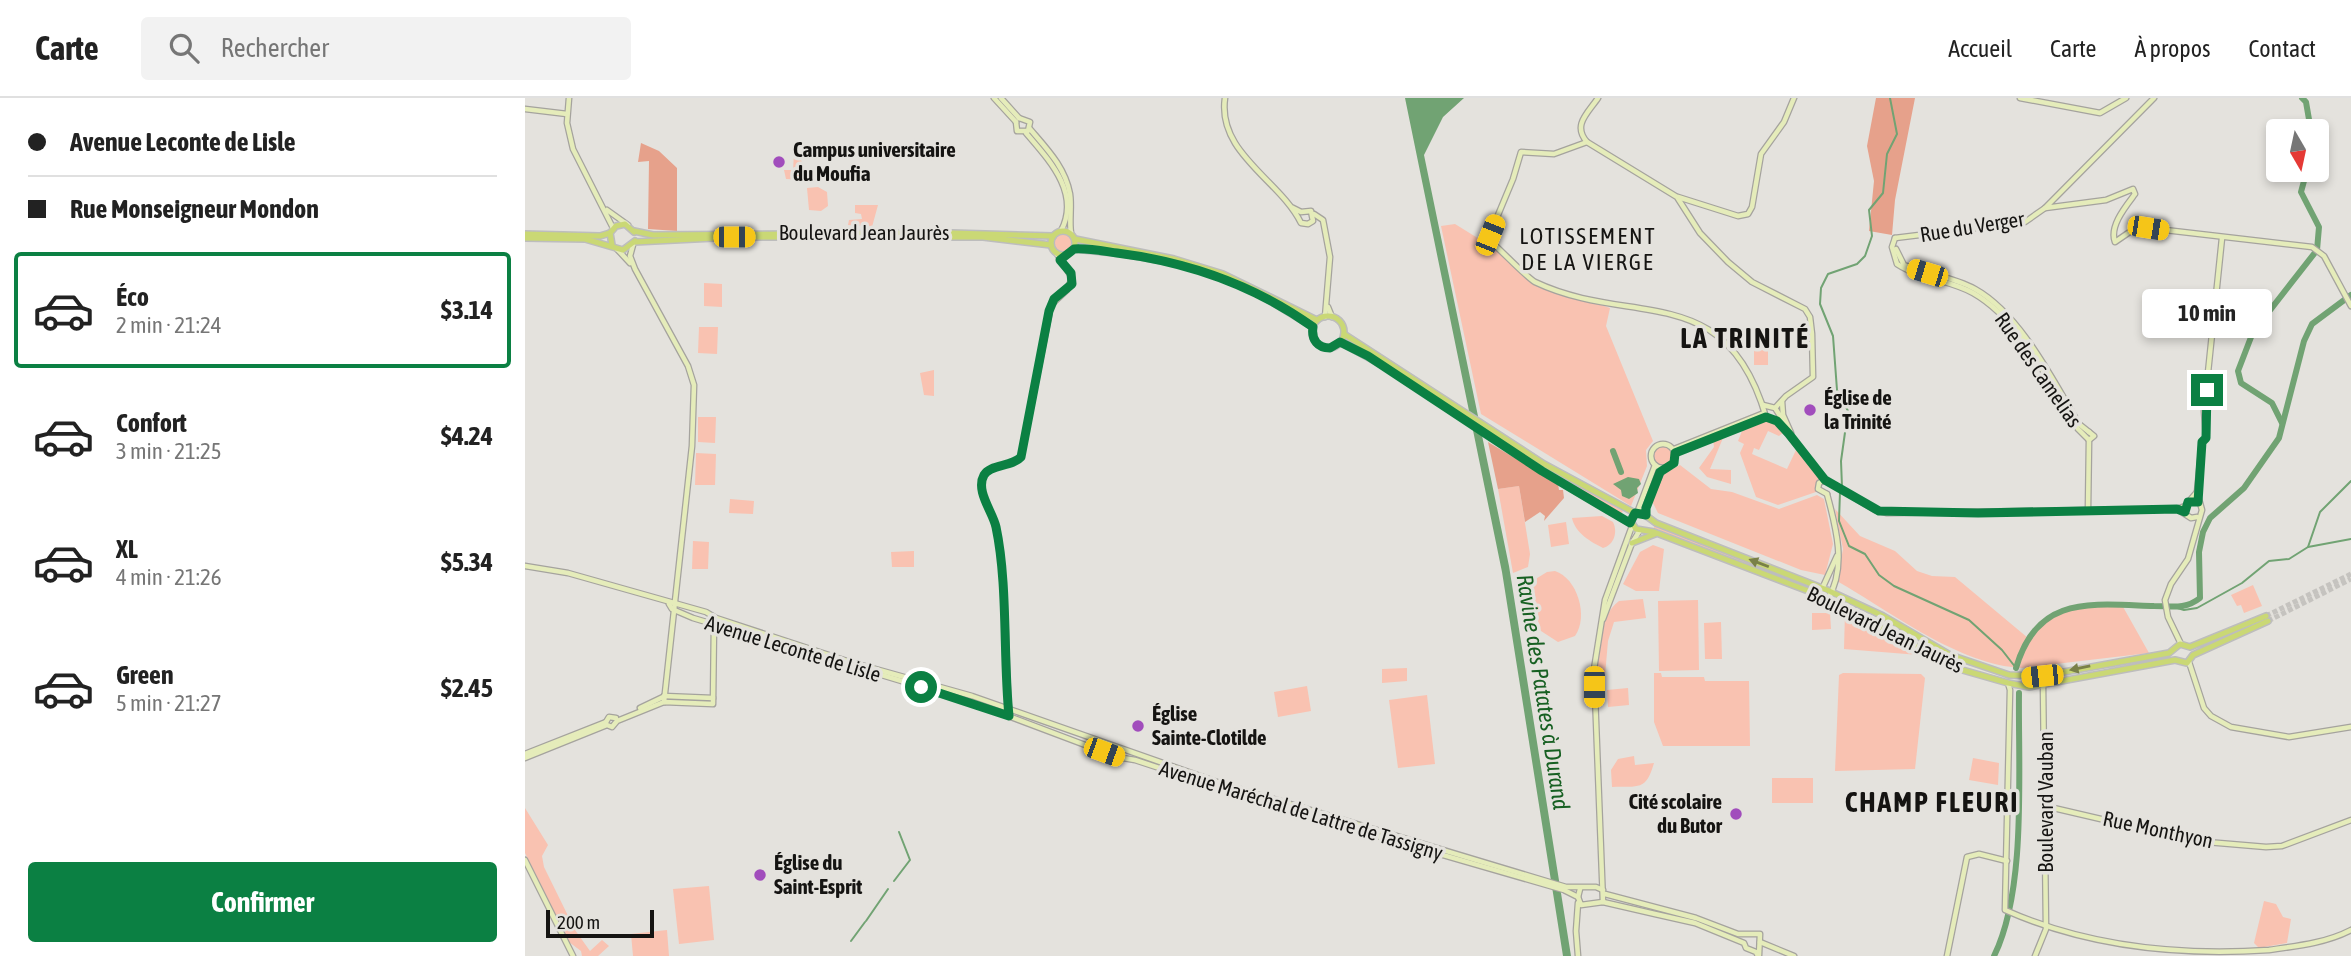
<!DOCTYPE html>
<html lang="fr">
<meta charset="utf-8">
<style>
:root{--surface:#fff;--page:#f2f2f2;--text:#222;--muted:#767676;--line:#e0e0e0;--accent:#0b8043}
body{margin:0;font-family:"Asap Condensed",sans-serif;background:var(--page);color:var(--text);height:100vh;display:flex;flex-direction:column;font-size:26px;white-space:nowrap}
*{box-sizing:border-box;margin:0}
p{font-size:23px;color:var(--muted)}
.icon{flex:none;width:38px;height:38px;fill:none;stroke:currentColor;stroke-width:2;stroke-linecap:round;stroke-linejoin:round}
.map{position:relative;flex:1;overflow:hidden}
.drawer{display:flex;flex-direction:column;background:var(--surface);width:525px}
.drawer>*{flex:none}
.guide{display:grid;align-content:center;height:154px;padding:0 28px;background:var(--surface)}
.needle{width:46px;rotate:171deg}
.controls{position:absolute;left:1741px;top:21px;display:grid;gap:14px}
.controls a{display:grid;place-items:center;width:63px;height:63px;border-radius:7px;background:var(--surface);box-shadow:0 4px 10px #0003;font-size:35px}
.scale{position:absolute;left:21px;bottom:18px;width:108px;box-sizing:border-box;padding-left:7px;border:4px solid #151412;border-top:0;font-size:19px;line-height:24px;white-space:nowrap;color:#151412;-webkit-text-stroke:5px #e4e2dd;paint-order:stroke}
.end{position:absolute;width:32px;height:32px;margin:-16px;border:9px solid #0b8043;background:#fff;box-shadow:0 0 0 4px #fff}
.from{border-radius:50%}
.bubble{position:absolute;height:49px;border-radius:7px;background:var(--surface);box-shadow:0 4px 10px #0003;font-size:23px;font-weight:700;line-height:49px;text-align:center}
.car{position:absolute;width:21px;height:42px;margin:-21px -10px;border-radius:9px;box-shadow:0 0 5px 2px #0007;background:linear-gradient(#f5c518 24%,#345 0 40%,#f5c518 0 76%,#345 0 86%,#f5c518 0)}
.guide b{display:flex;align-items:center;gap:24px;height:66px;font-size:26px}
.guide b+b{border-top:2px solid var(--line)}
.guide i{width:18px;height:18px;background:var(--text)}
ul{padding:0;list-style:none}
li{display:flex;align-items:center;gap:21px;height:116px;margin:0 14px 10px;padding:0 14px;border:4px solid transparent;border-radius:7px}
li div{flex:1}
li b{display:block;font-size:26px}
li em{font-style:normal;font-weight:700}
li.active{border-color:var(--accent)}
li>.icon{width:63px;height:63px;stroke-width:1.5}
.action{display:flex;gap:14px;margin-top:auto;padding:14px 28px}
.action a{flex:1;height:80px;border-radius:7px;background:var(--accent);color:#fff;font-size:28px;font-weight:700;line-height:80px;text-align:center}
header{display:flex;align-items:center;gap:42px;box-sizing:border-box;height:98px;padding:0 35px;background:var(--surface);border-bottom:2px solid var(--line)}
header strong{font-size:33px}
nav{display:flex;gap:38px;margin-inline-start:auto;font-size:24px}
.search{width:490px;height:63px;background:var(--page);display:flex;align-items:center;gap:18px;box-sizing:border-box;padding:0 24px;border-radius:7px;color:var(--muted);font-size:26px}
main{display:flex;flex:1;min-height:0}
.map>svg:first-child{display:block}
.green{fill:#f9c2b1}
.forest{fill:#e6a18b}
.water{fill:#71a373}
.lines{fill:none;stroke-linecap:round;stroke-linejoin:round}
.stream{stroke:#71a373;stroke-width:2}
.river{stroke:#71a373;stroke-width:6}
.primary-tunnel{stroke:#c5c3bf;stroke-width:5;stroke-dasharray:5 2.5;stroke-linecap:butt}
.secondary-casing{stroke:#a5a39e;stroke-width:7}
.primary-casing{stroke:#bdbdbd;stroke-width:8}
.secondary{stroke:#e5ecba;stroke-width:4.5}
.primary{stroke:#cad875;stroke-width:5}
.oneway{fill:#798048}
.route{stroke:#0b8043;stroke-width:9}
.poi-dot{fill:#a14dbc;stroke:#e4e2dd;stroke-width:2.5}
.labels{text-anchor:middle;stroke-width:7;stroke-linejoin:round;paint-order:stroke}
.poi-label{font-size:21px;font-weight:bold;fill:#151412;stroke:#e4e2dd;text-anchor:start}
.street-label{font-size:21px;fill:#151412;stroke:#e4e2dd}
.neighbourhood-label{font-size:23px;letter-spacing:2px;fill:#151412;stroke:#e4e2dd}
.water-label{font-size:23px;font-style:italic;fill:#176022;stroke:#e4e2dd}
.district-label{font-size:28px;font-weight:bold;letter-spacing:2px;fill:#151412;stroke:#e4e2dd}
</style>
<header>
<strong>Carte</strong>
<div class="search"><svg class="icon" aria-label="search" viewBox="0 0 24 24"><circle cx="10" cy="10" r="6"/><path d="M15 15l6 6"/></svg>Rechercher</div>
<nav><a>Accueil</a><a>Carte</a><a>À propos</a><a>Contact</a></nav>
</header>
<main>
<section class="drawer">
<div class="guide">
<b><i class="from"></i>Avenue Leconte de Lisle</b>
<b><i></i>Rue Monseigneur Mondon</b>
</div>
<ul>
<li class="active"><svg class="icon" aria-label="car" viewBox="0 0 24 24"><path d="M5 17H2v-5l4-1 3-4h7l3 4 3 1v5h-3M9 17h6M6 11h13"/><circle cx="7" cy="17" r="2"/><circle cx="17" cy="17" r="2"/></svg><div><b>Éco</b><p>2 min · 21:24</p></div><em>$3.14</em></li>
<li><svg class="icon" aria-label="car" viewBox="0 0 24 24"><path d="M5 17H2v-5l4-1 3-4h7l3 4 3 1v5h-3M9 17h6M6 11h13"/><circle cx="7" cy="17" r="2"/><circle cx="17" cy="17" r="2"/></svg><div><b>Confort</b><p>3 min · 21:25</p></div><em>$4.24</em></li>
<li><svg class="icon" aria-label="car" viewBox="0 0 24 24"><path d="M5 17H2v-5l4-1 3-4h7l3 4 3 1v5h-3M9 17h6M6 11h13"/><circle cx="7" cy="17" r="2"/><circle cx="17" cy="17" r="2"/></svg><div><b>XL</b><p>4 min · 21:26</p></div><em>$5.34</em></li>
<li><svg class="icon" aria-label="car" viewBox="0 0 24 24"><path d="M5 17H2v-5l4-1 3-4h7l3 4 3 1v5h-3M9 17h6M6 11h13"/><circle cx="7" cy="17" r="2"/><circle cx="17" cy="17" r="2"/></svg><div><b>Green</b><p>5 min · 21:27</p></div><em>$2.45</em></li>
</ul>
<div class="action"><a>Confirmer</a></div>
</section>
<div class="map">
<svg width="1826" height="858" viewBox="0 0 1826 858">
<rect width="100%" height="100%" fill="#e4e2dd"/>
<g class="green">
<polygon points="269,55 275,58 282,82 261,81 259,72 268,72"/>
<polygon points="293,89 302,94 303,108 296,113 284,112 282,90"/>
<polygon points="330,107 353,107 347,129 323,127 324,122 337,121 336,116 330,115"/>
<polygon points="930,126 985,160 1005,183 1085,210 1081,228 1128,343 1121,352 1122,368 1106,408 956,316 916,128"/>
<circle cx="539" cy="145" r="10"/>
<polygon points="179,185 197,186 197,209 179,208"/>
<polygon points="174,229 193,229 192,256 173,255"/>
<polygon points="820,241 843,253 1007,361 1098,413 1096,416 1006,363 874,275 819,244"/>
<rect x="1229" y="243" width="14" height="24"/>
<polygon points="409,272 409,298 399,297 395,275"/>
<polygon points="173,319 191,319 190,345 173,344"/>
<polygon points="1239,323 1251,325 1259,334 1254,338 1243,333 1234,352 1229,350 1227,356 1262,371 1271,352 1295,382 1291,394 1253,407 1231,399 1215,355 1219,346 1213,343 1217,333"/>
<polygon points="1198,340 1185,371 1206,372 1206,386 1182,379 1174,370 1189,349 1188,341"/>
<circle cx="1139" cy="358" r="10"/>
<polygon points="171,355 191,356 190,387 170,387"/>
<polygon points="1155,367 1186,391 1207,394 1254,411 1292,397 1299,401 1308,446 1300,477 1276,472 1133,415 1127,403 1138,376"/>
<polygon points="994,388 1005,456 1003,469 988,475 973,391"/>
<polygon points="205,401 229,403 228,416 204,415"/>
<path d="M1310 411 1335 438 1370 453 1392 473 1407 478 1430 479 1503 540C1533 504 1552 509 1597 507L1624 555 1497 570C1434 567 1366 514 1312 483L1318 451Z"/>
<path d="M1077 418 1088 424C1093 434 1089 447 1078 450 1066 444 1050 435 1047 420Z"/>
<polygon points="1041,424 1044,446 1026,449 1023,427"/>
<polygon points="1129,428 1295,492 1294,494 1129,430"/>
<polygon points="168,443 184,444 183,471 167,471"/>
<polygon points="1128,447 1139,451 1134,493 1111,493 1098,486 1115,454"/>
<polygon points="389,453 389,469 367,469 366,454"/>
<path d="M1030 473C1052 480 1064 518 1050 538L1033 544 1016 533 1006 500 1009 482 1022 474Z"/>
<polygon points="1728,487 1737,508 1719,515 1716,507 1712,508 1706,497"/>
<path d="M1118 501 1121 520 1089 524 1083 543 1079 589 1073 590C1073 564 1071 520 1094 503Z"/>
<polygon points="1173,502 1174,572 1134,573 1133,503"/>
<polygon points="1320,514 1395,555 1394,557 1319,551"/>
<polygon points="1287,515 1305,515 1306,531 1287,532"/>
<polygon points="1196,524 1197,561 1180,561 1179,525"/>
<polygon points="882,570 882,583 857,585 857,571"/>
<polygon points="1129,575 1136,575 1137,579 1179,579 1180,583 1224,583 1225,648 1138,648 1129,624"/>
<polygon points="1318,575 1396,576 1400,580 1390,671 1310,673 1314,577"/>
<polygon points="782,588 786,613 753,619 749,594"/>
<polygon points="1103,590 1104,607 1083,609 1082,592"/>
<polygon points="902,597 910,666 873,670 864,602"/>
<path d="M1109 658 1110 667 1129 665C1121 693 1114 688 1087 689L1086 672 1093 661Z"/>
<polygon points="1448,660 1474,665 1473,687 1444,682"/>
<rect x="1247" y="680" width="41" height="25"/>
<polygon points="0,710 23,747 17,758 19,769 50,832 65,853 77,842 84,848 73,858 57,858 56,853 44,844 0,755"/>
<polygon points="184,788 189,842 154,846 148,791"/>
<polygon points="1739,803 1751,806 1758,819 1766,821 1762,845 1734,850 1729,845"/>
<polygon points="142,832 144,858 108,858 106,836"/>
</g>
<g class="forest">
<polygon points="1351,0 1390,0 1370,102 1367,137 1344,133 1349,83 1342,48"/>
<polygon points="116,45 134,53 152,70 152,133 123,131 124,63 113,64"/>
<polygon points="963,344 1033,386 1034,392 1038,392 1039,400 1019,423 1020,418 1015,414 1000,424 994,388 973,391"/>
</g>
<g class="water">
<polygon points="880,0 939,0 918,19 899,57 984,468 1046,858 1038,858 977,474"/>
<polygon points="1103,379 1114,381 1116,386 1112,390 1113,395 1104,401 1097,398 1096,392 1088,386"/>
</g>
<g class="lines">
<g class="stream">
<polyline points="1317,389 1316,363 1323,313 1312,292 1308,238 1295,206 1296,190 1303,176 1332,166 1340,158 1347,138 1344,112 1358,95 1362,56 1372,36 1365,0"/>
<polyline points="1315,394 1314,423 1324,448 1340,456 1354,477 1369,488 1444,522 1477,552 1491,570"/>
<polyline points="1783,449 1795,414 1826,383"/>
<polyline points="1649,509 1659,512 1672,510 1717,485 1744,463 1764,461 1783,449 1826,441"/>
<polyline points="369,783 385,762 374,734"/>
<polyline points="341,823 363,791"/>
<polyline points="326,843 340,824"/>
</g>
<g class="river">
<polyline points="1777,0 1781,4 1786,33"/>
<polyline points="1757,325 1747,305 1716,285 1713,273 1728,234 1792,152 1794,129 1776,94 1782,72"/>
<polyline points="1088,353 1096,374"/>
<path d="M1491 570C1512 497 1565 506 1629 508 1646 508 1660 512 1675 500L1674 454 1678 434 1685 420 1719 390 1754 340 1779 243 1787 226 1826 197"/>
<path d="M1469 858C1502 791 1493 672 1494 595"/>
</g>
<g class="primary-tunnel">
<polyline points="1741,518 1826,476"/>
<polyline points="1743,523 1826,481"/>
</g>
<g class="secondary-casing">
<g id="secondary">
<polyline points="44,0 42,25 48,51 88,130"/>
<polyline points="469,0 491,24"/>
<polyline points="476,0 494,20"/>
<path d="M700 0C692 55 755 82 776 125L783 126 788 123 786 113 776 114 766 109"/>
<path d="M1073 0C1063 15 1047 27 1062 44L1152 99 1175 135 1203 164 1227 184 1280 211 1285 219 1287 236 1288 279 1261 298 1250 310"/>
<polyline points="1495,0 1575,15 1601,0"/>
<path d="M1629 0 1520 110 1581 102 1608 91 1610 96C1601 108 1584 128 1590 144L1609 131 1623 130 1787 149 1799 158 1826 208"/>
<polyline points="0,11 42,16"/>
<polyline points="491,24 492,33 503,33 505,24 494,20"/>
<path d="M505 31C522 51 540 69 545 96 547 109 544 122 546 135"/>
<path d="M501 35C524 62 556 95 536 133"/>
<path d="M1062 44 1029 56 996 54 988 81 963 141C974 150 1002 180 1010 184 1107 230 1201 180 1241 319L1252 323 1300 382 1350 412 1362 415 1652 411 1660 408 1672 394"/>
<polyline points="1153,99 1213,118 1223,116 1227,109 1236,56 1259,24 1269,0"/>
<polyline points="82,112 103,127"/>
<polyline points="789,116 798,122 805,159 800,219"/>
<path d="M1370 140 1367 149 1372 166C1395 181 1425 182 1448 195 1497 223 1523 285 1553 331L1564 342"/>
<polyline points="1370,140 1500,124 1520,110"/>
<polyline points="108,147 105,158 110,171 163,268 169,287 167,348 139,604"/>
<polyline points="92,151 105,165"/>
<path d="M1371 151 1379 167C1402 176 1429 179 1450 191 1495 216 1528 282 1554 326L1564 334"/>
<polyline points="803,209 807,219"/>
<polyline points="1257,303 1258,317 1266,335"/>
<polyline points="1238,307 1250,310 1259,324"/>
<circle cx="1138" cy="358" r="12"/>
<polyline points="1149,351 1239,315"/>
<polyline points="1151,355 1241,319"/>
<polyline points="1300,382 1294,385 1293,391 1302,396"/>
<path d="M1302 396C1311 429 1322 469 1303 501"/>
<polyline points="1652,411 1666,420 1672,419"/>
<polyline points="1563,412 1564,342 1569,338 1564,334"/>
<polyline points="1112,415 1130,367"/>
<polyline points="1121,417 1121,410 1138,370"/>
<polyline points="0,468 43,475 181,514 191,520 322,563 447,598 695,685 1041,789 1071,789 1078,792"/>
<polyline points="1297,491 1312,458"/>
<polyline points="144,506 147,511 168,520 446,604 592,659 610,662 769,714 1039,792 1053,799"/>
<polyline points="1078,521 1107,445 1115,432"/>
<polyline points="1656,546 1643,519 1640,502 1646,486 1663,461 1677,412 1672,394 1677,344 1681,340 1679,313 1697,140"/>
<polyline points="1664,564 1679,610 1686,618 1706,629 1764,639 1826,629"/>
<path d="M1483 585 1485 592 1480 812C1563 849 1653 858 1744 852 1772 848 1801 845 1826 832"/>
<polyline points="139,598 188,600"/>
<polyline points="115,610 138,599"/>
<path d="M484 613C480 556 482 484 471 429 468 414 450 393 459 378 465 366 487 369 496 359L526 207 542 192 547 180 532 156"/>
<polyline points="81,624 84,619 91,620"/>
<polyline points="0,656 81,624"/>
<polyline points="0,660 82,627 87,629 92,623 139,604 188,606 189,525"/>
<polyline points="1520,708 1670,743 1741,749 1757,748 1826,722"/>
<polyline points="0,762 48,858"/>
<polyline points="1055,791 1053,799 1056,807 1078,804 1130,816 1170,825 1219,845 1221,850 1231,854 1233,858"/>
<polyline points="1080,796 1171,820 1213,836 1235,836 1234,857"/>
<polyline points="1078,804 1069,571 1080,502 1107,428"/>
<polyline points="1053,805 1051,833 1053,858"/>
<polyline points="1235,844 1269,858"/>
<polyline points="1422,858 1442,759 1454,756 1482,763"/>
<polyline points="1510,858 1521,831 1518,585"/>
</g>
</g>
<g class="primary-casing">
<g id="primary">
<circle cx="538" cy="145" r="12"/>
<polyline points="109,133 128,137 427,135 528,138"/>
<polyline points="0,136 75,138 85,135"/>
<polyline points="0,140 60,141 98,152 110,143"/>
<polyline points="550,141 649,161 698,176 792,222"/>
<polyline points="110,144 209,139 458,139 526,147"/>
<polyline points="87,147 85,135 91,128 100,126 109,134"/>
<polyline points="549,151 599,156 660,167"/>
<polyline points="706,183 725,192"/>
<polyline points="734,196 788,229"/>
<circle cx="803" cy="234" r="16"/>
<polyline points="819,236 1019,366 1110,415"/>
<polyline points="815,244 866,272 1017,373 1105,425"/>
<polyline points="1107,445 1130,436"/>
<polyline points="1741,518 1665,549 1655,546 1644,555 1517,578 1484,577 1425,557 1358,518 1302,492 1131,425 1116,414 1110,415 1105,422 1111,431 1129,434 1294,497 1434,571 1483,585 1504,589 1650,562 1662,565 1668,557 1743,523"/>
</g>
</g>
<use href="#secondary" class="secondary"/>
<use href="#primary" class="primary"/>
</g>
<defs><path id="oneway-solid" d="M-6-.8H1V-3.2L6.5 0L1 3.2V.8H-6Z" transform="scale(1.75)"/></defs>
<g class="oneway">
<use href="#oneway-solid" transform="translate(1234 465) rotate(-159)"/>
<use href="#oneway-solid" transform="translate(1555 570) rotate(168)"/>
</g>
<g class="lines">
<path class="route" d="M396 589 484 618C478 558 483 486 471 429 468 414 450 393 459 377 465 366 487 369 496 359L524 213 529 201 547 186 546 175 535 162 549 151C563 150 578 153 592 155 664 164 729 187 788 229 786 242 793 250 805 250L815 244 843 258 1017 373 1105 425 1110 415 1121 417V410L1135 374 1149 365 1150 355 1241 319 1252 323 1264 336 1300 382 1354 413 1453 415 1652 411 1660 414 1663 404H1673L1677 344 1681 340 1682 292"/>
</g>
<g class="poi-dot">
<circle cx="254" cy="64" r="7"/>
<circle cx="1285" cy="312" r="7"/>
<circle cx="613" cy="628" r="7"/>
<circle cx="1211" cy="716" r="7"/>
<circle cx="235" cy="777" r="7"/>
</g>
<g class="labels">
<g class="poi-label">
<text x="268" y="59">Campus universitaire<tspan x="268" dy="24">du Moufia</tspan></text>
<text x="1299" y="307">Église de<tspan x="1299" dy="24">la Trinité</tspan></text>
<text x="627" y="623">Église<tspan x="627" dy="24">Sainte-Clotilde</tspan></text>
<text x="1197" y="711" text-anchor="end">Cité scolaire<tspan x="1197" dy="24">du Butor</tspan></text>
<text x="249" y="772">Église du<tspan x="249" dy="24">Saint-Esprit</tspan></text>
</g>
<g class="street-label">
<text transform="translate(1447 129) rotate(-9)" y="7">Rue du Verger</text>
<text x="339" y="142">Boulevard Jean Jaurès</text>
<text transform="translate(1513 272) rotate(55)" y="7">Rue des Camelias</text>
<text transform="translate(1360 532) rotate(26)" y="7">Boulevard Jean Jaurès</text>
<text transform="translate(268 551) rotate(17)" y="7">Avenue Leconte de Lisle</text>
<text transform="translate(1521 704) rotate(-90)" y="7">Boulevard Vauban</text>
<text transform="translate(776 713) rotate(17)" y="7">Avenue Maréchal de Lattre de Tassigny</text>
<text transform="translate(1633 732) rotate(12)" y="7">Rue Monthyon</text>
</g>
<g class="neighbourhood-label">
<text x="1063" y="146">LOTISSEMENT<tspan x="1063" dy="26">DE LA VIERGE</tspan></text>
</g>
<g class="water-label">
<text transform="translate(1018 594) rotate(81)" y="8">Ravine des Patates à Durand</text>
</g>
<g class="district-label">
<text x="1220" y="250">LA TRINITÉ</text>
<text x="1407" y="714">CHAMP FLEURI</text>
</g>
</g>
</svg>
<div class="controls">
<a><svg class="needle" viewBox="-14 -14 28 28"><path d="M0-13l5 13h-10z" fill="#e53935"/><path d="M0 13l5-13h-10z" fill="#767676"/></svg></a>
</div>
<div class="scale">200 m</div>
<i class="end from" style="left:396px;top:589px"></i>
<i class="end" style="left:1682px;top:292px"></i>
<div class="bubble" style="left:1617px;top:191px;width:130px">10 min</div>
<i class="car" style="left:1623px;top:130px;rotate:99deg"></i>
<i class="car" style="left:965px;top:137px;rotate:22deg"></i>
<i class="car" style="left:209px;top:139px;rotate:90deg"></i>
<i class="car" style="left:1402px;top:175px;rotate:287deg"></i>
<i class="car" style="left:1517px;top:578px;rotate:264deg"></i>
<i class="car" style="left:1069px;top:589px;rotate:180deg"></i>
<i class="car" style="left:579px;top:654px;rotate:110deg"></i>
</div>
</main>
